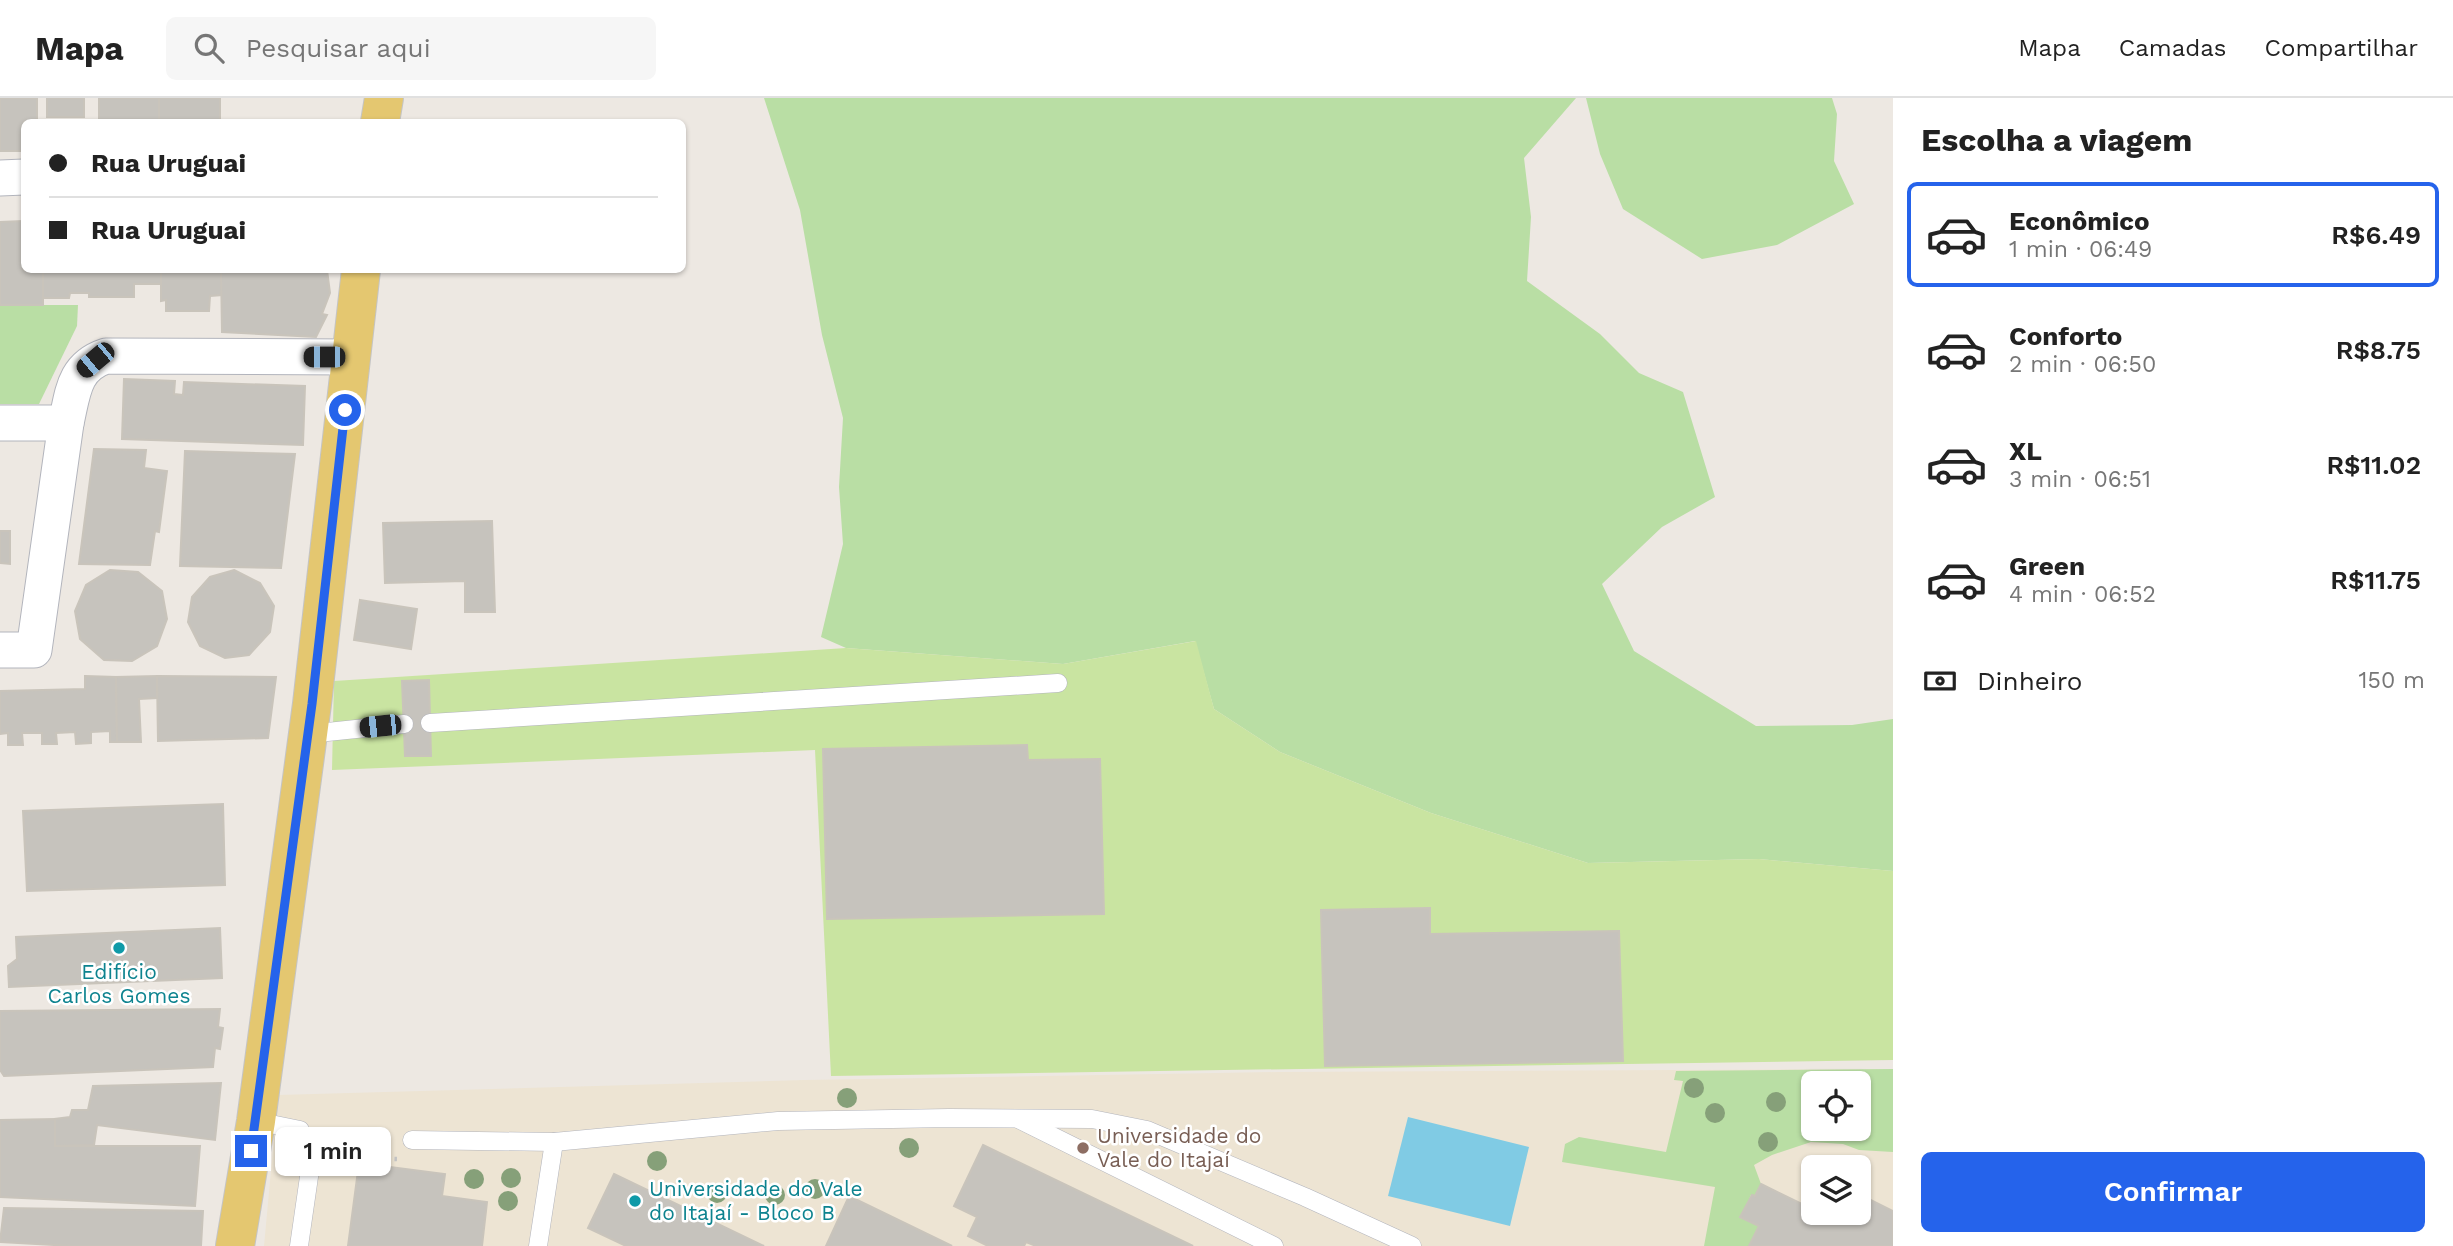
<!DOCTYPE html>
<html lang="pt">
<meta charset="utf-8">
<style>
:root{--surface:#fff;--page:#f6f6f6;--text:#222;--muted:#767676;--line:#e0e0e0;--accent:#2563eb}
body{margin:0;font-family:"Work Sans",sans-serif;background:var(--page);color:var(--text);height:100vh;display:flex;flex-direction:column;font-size:26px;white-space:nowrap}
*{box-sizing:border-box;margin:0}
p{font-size:23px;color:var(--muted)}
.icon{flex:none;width:38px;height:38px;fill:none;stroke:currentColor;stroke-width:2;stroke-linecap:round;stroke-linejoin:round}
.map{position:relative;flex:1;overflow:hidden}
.panel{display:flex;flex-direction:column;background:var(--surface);width:560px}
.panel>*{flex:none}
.top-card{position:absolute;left:21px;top:21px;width:665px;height:154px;border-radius:10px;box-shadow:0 2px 5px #0004;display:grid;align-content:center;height:154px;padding:0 28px;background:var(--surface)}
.buttons{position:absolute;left:1801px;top:973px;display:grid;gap:14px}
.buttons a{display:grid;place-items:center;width:70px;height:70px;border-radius:10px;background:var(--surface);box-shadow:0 2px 5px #0004;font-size:35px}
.end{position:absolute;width:32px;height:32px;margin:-16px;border:9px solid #2563eb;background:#fff;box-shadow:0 0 0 4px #fff}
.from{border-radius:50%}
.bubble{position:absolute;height:49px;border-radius:10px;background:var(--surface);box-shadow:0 2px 5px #0004;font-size:23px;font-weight:600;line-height:49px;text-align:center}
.car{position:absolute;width:21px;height:42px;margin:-21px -10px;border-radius:9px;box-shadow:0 0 5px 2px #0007;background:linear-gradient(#222 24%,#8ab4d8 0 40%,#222 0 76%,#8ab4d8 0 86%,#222 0)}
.top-card b{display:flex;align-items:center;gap:24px;height:66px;font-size:26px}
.top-card b+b{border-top:2px solid var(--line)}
.top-card i{width:18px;height:18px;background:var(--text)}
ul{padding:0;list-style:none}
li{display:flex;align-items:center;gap:21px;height:105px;margin:0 14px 10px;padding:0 14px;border:4px solid transparent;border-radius:10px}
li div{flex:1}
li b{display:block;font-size:26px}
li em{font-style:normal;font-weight:600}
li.current{border-color:var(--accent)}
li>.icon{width:63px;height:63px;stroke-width:1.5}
h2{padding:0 28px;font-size:32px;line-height:84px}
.pay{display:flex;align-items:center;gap:18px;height:77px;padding:0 28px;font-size:26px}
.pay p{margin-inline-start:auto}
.cta{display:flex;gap:14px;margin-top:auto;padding:14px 28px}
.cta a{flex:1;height:80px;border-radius:10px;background:var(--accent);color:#fff;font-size:28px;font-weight:600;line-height:80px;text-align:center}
header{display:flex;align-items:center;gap:42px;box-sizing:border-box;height:98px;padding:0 35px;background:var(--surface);border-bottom:2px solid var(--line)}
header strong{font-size:33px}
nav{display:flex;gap:38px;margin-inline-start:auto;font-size:24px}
.search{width:490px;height:63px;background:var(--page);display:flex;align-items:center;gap:18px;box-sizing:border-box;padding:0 24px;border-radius:10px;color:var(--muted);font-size:26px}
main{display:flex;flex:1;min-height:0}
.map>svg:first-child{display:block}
.education{fill:#ede4d3;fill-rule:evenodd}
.green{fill:#b9dea4;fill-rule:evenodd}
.pitch{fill:#c9e4a1}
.water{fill:#80cbe4}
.building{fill:#c6c3bd;stroke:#c9c4bb;stroke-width:2}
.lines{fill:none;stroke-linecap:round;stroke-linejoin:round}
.service-casing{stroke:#b2b4bc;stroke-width:19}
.minor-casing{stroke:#b2b4bc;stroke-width:37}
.primary-casing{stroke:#c4c4c4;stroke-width:40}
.path{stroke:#c4c4c4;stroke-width:4.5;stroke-dasharray:5 3.5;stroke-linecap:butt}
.service{stroke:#fff;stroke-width:18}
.minor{stroke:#fff;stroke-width:35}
.primary{stroke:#e4c770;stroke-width:38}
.tree{fill:#86a079}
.route{stroke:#2563eb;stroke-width:9}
.culture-dot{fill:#0f9aa8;stroke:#fff;stroke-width:2.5}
.education-dot{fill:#8d6e63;stroke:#fff;stroke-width:2.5}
.labels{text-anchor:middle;stroke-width:5;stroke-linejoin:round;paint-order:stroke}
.culture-label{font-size:21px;fill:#0d838f;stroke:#fff}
.education-label{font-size:21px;fill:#785e54;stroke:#fff;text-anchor:start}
</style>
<header>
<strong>Mapa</strong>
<div class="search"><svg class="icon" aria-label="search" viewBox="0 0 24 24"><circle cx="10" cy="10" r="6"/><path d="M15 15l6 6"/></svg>Pesquisar aqui</div>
<nav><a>Mapa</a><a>Camadas</a><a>Compartilhar</a></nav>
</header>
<main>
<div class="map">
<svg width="1893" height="1148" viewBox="0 0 1893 1148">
<rect width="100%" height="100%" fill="#ede8e2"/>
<path class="education" d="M1893 971V1148H264L278 997 804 982 1279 974ZM1813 985H1858V1031H1813ZM1813 1069H1858V1115H1813Z"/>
<g class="green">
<polygon points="764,0 1576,0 1524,60 1531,119 1527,183 1600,236 1639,275 1683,294 1715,399 1662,429 1602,486 1634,553 1756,628 1852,627 1893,621 1893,773 1759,761 1588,765 1431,715 1280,654 1214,611 1195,543 1063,566 846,550 821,539 843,446 839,389 843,320 822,237 800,112"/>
<polygon points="1586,0 1832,0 1837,16 1834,63 1854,106 1777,147 1702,161 1623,111 1600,56"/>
<polygon points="0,207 78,207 77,228 39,306 0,306"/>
<path d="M1893 971V1054L1859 1052 1843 1046 1811 1044 1772 1057 1754 1067 1761 1086 1755 1098 1751 1097 1741 1119 1759 1128 1749 1148H1704L1715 1089 1562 1064 1565 1046 1579 1039 1666 1054 1683 983 1674 982 1676 973ZM1813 985H1858V1031H1813Z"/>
</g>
<polygon class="pitch" points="1196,543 1214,611 1280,654 1431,715 1588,765 1759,761 1893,773 1893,962 831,978 815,652 332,672 334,583 846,550 1063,566"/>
<polygon class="water" points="1408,1019 1529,1049 1510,1128 1388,1098"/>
<g class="building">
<polygon points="0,0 37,0 37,24 24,24 24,53 0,53"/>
<rect x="47" y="0" width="37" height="19"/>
<rect x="99" y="0" width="60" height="24"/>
<rect x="159" y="0" width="61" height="24"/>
<polygon points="23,123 24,126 24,172 43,172 43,207 0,207 0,124"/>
<polygon points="43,172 161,172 161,186 134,186 134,199 89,199 89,195 70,195 69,200 43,200"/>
<polygon points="161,172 221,172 222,197 210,198 209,213 166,213 166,202 161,203"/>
<polygon points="221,172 327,172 330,195 322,216 327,217 316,239 222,234"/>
<polygon points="124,281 175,283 174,296 183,297 184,284 305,288 303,347 122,341"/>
<polygon points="94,351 146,352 144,370 167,373 159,434 155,433 150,467 79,466"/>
<polygon points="185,353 295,356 281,470 180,468"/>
<polygon points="492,423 495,514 465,514 465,483 385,485 383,425"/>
<polygon points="0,433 10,433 10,466 0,465"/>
<polygon points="110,472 138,474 162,493 167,521 157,548 132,563 104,562 80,541 75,513 86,487"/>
<polygon points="234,472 260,485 274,508 270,534 249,557 225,560 200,548 188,524 192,499 210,479"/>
<polygon points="360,502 417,511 411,551 354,542"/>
<polygon points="85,578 116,579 117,644 110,644 110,633 91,634 91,645 76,646 75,634 56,635 57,646 42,646 42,635 22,635 23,647 8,647 8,635 0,636 0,593 85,591"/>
<polygon points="157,578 157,600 139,601 141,644 117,644 116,579"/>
<polygon points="157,578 276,579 268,640 158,643"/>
<polygon points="429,582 431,658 405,658 402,583"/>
<polygon points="1027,647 1028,662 1100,661 1104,816 827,821 823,651"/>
<polygon points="223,706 225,787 27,793 23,713"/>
<polygon points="1430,810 1430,836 1619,833 1623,963 1325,968 1321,812"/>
<polygon points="220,830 222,880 9,889 8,868 17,861 16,839"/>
<polygon points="220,911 218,929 223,930 220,951 215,950 213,969 4,978 0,972 0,913"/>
<polygon points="221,985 215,1042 97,1027 94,1047 55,1048 55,1021 70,1019 72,1012 88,1012 93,988"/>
<polygon points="55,1021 55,1048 200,1048 195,1108 0,1099 0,1022"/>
<polygon points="983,1047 1193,1148 1036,1148 1026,1144 1024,1148 988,1148 968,1138 977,1119 954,1108"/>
<polygon points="359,1065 445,1076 442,1098 487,1104 482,1148 348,1148"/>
<polygon points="614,1076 764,1148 626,1148 588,1130"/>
<polygon points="1761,1086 1810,1110 1813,1104 1813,1115 1858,1115 1862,1117 1869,1101 1893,1113 1893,1148 1749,1148 1759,1128 1740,1119 1752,1097 1755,1098"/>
<polygon points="849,1098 952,1148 826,1148"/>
<polygon points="4,1110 203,1113 201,1148 72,1148 0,1144"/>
</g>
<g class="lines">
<g class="service-casing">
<g id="service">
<polyline points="430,625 1058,585"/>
<polyline points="308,636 404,626"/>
<polyline points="1020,1022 1274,1148"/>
<polyline points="256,1023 300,1032 312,1058 299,1148"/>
<polyline points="412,1042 554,1044 778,1023 949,1020 1092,1021 1147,1032 1305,1099 1412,1148"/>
<polyline points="538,1148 554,1044"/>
</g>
</g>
<g class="minor-casing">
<g id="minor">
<polyline points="0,80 24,79"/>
<path d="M0 325H66C73 295 73 269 106 258L351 259"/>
<polyline points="0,552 34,552 66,325"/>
</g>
</g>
<g class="primary-casing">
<g id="primary">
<polyline points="380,24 384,0"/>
<polyline points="235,1148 256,1023 312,606 361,172"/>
</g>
</g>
<polyline class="path" points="335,1059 397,1061"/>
<use href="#service" class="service"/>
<use href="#minor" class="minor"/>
<use href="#primary" class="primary"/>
</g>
<g class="tree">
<circle cx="1694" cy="990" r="10"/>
<circle cx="847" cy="1000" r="10"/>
<circle cx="1776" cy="1004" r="10"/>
<circle cx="1715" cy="1015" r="10"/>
<circle cx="1768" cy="1044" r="10"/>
<circle cx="909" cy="1050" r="10"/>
<circle cx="657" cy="1063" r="10"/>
<circle cx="511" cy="1080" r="10"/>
<circle cx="474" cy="1081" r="10"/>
<circle cx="815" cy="1091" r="10"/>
<circle cx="717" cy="1095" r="10"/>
<circle cx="775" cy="1097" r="10"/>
<circle cx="508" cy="1103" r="10"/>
</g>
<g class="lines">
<polyline class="route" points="251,1053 312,606 345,312"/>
</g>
<g class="culture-dot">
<circle cx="119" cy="850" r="7"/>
<circle cx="635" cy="1103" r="7"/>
</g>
<circle class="education-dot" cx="1083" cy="1050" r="7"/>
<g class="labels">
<g class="culture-label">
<text x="119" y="881">Edifício<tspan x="119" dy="24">Carlos Gomes</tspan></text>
<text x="649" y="1098" text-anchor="start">Universidade do Vale<tspan x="649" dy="24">do Itajaí - Bloco B</tspan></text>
</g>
<g class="education-label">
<text x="1097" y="1045">Universidade do<tspan x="1097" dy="24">Vale do Itajaí</tspan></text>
</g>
</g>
</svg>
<div class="buttons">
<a><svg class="icon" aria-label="locate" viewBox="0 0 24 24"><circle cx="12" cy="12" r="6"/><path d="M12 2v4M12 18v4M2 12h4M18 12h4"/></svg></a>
<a><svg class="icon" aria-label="layers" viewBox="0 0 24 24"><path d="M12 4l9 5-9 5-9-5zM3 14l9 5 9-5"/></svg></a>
</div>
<i class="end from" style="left:345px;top:312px"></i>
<i class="end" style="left:251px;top:1053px"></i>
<div class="bubble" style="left:275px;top:1029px;width:116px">1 min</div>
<i class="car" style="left:324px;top:259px;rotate:270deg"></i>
<i class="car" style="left:95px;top:262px;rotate:230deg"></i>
<i class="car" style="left:380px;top:628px;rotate:264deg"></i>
<div class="top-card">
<b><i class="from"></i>Rua Uruguai</b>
<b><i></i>Rua Uruguai</b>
</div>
</div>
<section class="panel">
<h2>Escolha a viagem</h2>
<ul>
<li class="current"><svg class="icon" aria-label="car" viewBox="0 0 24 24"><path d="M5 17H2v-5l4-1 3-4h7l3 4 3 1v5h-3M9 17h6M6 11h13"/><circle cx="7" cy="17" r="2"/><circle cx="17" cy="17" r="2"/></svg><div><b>Econômico</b><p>1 min · 06:49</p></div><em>R$6.49</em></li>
<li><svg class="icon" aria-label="car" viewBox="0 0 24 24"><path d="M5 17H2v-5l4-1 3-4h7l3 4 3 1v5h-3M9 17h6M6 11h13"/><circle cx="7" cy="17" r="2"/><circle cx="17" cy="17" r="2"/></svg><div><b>Conforto</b><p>2 min · 06:50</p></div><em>R$8.75</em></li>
<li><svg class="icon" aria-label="car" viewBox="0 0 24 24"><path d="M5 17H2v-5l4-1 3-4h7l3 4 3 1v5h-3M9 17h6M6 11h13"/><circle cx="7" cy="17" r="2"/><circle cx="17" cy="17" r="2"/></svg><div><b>XL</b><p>3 min · 06:51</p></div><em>R$11.02</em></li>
<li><svg class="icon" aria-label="car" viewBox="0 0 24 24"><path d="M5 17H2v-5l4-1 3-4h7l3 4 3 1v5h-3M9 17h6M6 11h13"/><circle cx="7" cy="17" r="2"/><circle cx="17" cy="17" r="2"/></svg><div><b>Green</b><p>4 min · 06:52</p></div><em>R$11.75</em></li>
</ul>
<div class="pay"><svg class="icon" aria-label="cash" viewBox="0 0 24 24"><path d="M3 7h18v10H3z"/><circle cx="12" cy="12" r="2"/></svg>Dinheiro<p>150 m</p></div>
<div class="cta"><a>Confirmar</a></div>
</section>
</main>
